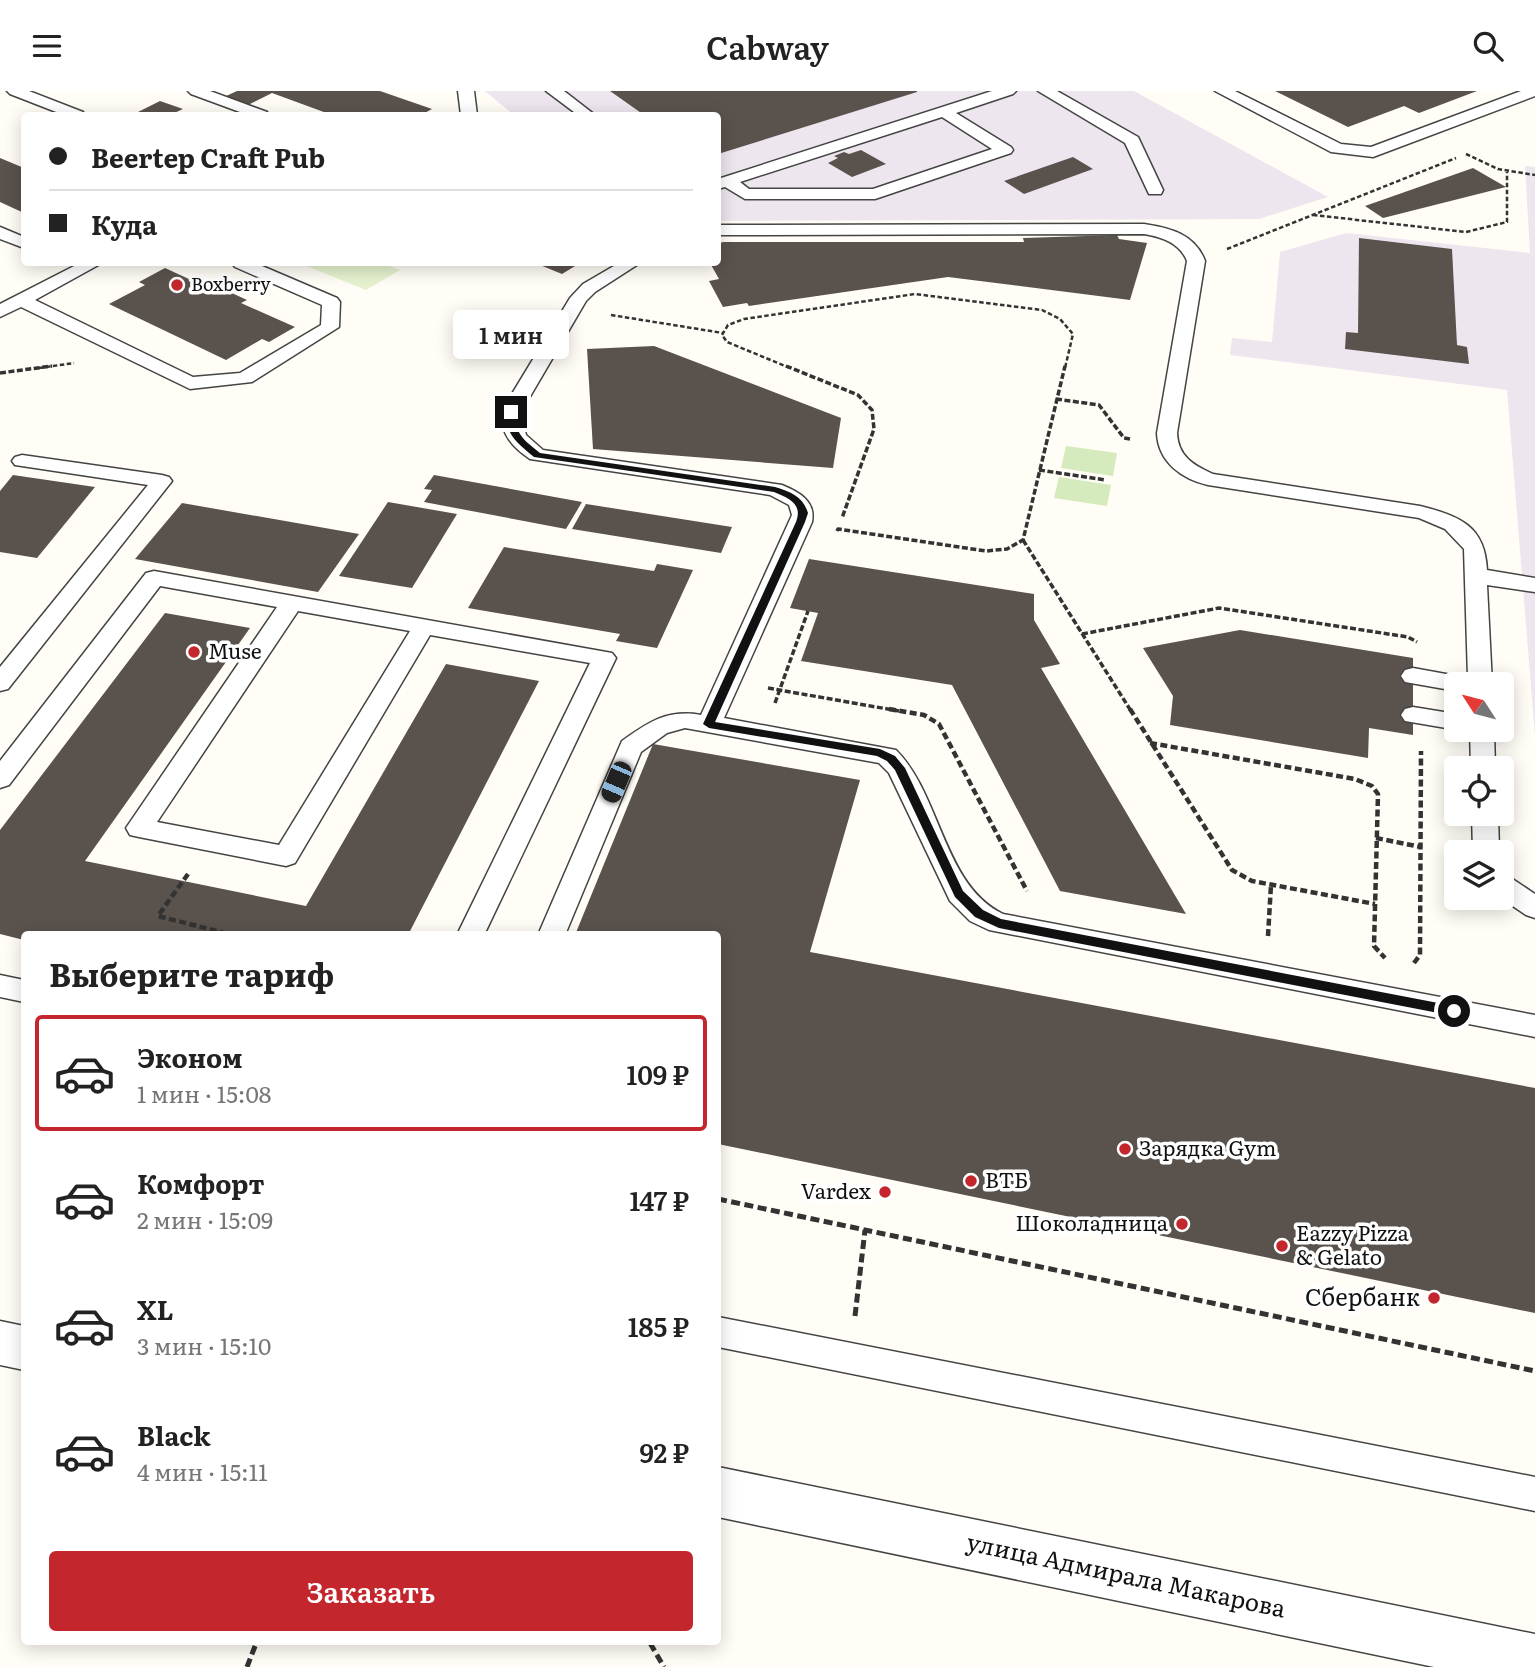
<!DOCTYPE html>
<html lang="ru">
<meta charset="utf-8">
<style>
:root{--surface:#fff;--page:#f6f6f6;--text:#222;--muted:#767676;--line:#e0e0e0;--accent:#c4262e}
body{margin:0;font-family:Literata,serif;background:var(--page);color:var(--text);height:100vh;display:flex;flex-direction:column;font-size:26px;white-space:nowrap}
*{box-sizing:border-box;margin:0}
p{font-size:23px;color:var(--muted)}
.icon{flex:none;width:38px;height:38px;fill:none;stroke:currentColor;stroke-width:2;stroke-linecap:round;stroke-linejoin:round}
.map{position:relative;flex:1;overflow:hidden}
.details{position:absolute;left:21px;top:840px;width:700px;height:714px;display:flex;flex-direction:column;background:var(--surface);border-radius:7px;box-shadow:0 4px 18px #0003}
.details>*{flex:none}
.banner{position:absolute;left:21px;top:21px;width:700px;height:154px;border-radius:7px;box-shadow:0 4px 18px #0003;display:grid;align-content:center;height:154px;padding:0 28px;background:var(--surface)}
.needle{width:46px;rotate:306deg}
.controls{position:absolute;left:1444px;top:581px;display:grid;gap:14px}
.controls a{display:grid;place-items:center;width:70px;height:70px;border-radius:7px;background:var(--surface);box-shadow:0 4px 18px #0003;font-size:35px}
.end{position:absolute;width:32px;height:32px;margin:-16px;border:9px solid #111;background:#fff;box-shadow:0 0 0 4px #fff}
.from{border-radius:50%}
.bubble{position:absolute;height:49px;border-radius:7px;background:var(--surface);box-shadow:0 4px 18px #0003;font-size:23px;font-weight:600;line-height:49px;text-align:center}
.car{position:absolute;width:21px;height:42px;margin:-21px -10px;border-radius:9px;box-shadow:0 0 5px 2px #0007;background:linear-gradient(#222 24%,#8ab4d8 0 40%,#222 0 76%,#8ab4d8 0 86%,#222 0)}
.banner b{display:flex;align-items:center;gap:24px;height:66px;font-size:26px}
.banner b+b{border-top:2px solid var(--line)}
.banner i{width:18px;height:18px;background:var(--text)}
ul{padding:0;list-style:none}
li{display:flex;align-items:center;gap:21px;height:116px;margin:0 14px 10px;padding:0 14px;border:4px solid transparent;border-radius:7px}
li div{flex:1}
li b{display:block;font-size:26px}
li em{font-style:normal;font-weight:600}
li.current{border-color:var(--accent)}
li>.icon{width:63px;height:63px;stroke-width:1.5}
h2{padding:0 28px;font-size:32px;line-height:84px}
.button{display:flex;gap:14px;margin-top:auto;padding:14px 28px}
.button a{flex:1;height:80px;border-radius:7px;background:var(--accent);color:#fff;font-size:28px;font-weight:600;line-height:80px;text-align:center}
header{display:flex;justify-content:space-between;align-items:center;height:91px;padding:0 28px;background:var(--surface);font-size:32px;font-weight:600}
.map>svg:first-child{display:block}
.industrial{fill:#eee6ef}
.green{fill:#d5ebbd}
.pitch{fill:#e6f2cf}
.building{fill:#5a524d}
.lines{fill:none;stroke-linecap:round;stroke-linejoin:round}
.service-casing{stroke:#444;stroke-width:3}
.tertiary-casing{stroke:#444;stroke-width:3}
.path-far3{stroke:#333;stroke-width:2.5;stroke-dasharray:4.5 2.5;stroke-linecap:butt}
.path-far2{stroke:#333;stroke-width:3.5;stroke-dasharray:6 2.5;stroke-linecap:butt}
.path-far1{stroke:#333;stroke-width:4.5;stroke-dasharray:7 3.5;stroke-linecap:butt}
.path{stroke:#333;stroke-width:5;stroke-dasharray:9 4.5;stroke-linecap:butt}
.service{fill:#fff;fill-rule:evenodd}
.tertiary{fill:#fff;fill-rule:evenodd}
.route{fill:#111}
.poi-dot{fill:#c4262e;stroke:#fff;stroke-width:2.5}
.labels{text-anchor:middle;stroke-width:7;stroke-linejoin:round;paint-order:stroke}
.far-poi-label{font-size:18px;fill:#111;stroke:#fff;text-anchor:start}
.poi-label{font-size:21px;fill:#111;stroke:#fff;text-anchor:start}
.near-poi-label{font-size:24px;fill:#111;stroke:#fff;text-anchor:end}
.near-street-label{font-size:24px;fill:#111;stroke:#fff}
</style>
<header><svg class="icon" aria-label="menu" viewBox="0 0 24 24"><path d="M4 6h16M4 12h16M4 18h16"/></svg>Cabway<svg class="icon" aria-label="search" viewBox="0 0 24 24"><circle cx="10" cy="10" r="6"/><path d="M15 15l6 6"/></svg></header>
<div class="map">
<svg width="1535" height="1576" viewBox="0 0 1535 1576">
<rect width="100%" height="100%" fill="#fffdf5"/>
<g class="industrial">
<polygon points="485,0 1134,0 1328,106 1259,128 718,130 718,24 514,24"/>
<polygon points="1525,75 1535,76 1535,645 1507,299 1230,264 1232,247 1272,251 1280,161 1346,142 1530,162"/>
</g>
<g class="green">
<polygon points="1066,355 1117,362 1113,385 1061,377"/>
<polygon points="1059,386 1111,394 1107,415 1054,407"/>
</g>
<polygon class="pitch" points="299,172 381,172 400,179 366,199"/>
<g class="building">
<polygon points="237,0 380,0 432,18 421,24 332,24 272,2 246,15 224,6"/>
<polygon points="610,0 917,0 917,1 718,63 718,24 644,24"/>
<polygon points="1275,0 1477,0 1419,22 1404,15 1348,36"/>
<polygon points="160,10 183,18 170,24 147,24 138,21"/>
<polygon points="861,59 886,73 852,86 828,72 838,67 834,65 844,61 849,63"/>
<polygon points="1073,66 1093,78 1024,103 1004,90"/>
<polygon points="0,67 24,77 24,122 0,111"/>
<polygon points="1473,77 1506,96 1383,127 1365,115"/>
<polygon points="1117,144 1119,148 1147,152 1130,209 948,186 749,215 747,212 723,216 709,190 719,188 710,172 718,172 718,152 724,151 1024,151 1023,147"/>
<polygon points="1359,147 1452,158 1457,254 1467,256 1469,273 1345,258 1346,241 1358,242"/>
<polygon points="535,172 580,172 562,183"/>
<polygon points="165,177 215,200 221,197 247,209 241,212 295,236 269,251 262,248 226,269 109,213 145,194 139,191"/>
<polygon points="654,255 841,327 833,377 593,358 587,258"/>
<polygon points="13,384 95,396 37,467 0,461 0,400"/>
<polygon points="434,384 582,411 566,438 424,411 432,399 424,398"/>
<polygon points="388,411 457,423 412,497 339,485"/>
<polygon points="182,412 359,443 318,501 135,468"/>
<polygon points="586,413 732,436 721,462 572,438"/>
<polygon points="504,456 654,480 657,473 693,479 657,557 616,550 620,543 468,517"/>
<polygon points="809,468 1034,503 1034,529 1060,573 1041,577 1186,823 1060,800 952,594 801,570 818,522 790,517"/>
<polygon points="165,522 250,537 85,770 306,815 446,573 539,590 408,844 24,844 24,849 0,843 0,739"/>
<polygon points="1240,539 1413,567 1413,644 1369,637 1368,667 1170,634 1173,605 1143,557"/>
<polygon points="653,653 860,689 810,861 1535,997 1535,1222 718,1053 718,844 575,844"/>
</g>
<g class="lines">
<g class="service-casing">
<g id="service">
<polygon points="7,0 29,0 83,21 85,24 64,24 10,3"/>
<polygon points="188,0 210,0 267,21 269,24 248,24 191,3"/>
<polygon points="458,0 474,0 477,24 461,24"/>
<polygon points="546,0 564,0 595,24 578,24"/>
<path d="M992 0H1016L1013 3 956 22 1011 56 1013 59 1011 62 875 108H745L725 96 718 98V88ZM942 26 992 58 873 98H749L740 91Z"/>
<polygon points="1038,0 1057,0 1138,46 1163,99 1161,103 1149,103 1125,52"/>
<polygon points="1215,0 1235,0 1341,53 1371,56 1521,0 1535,0 1535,5 1373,66 1331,61"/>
<path d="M1144 133C1170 137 1195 143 1205 170L1177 342C1178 365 1193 374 1213 383L1420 415C1460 425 1485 435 1487 479L1535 487V501L1487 494 1492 593H1456V600L1405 591 1401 585 1405 579 1413 577 1468 587 1464 458 1445 438 1419 427 1208 394C1182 388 1158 371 1157 342L1187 170C1180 152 1162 146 1144 143L718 144V134Z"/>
<polygon points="0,136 24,146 24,157 0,148"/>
<polygon points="80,172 102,172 35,209 193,286 240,282 321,234 322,214 235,176 232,172 255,172 337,207 340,211 339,236 252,291 190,298 21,216 0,226 0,213"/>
<path d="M619 172H640L595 201 586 210 521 321 526 344 543 359 782 394C799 401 816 410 812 431L724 627 896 659C941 704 943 794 1003 823L1535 924V946L989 839 970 830 950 810 889 682 879 672 685 637 667 642 641 661 565 844H538L622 650C649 631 667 618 701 624L792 424 789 414 770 404 530 368C512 356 501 343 501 321L570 207 583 193Z"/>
<polygon points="22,364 162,384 169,386 172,390 8,598 0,600 0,576 148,394 15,374 12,370 15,366"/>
<path d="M154 480 612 562 616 567 484 844H457L590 572 430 544 295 772 286 775 139 746 130 744 126 737 277 516 160 495 9 694 0 697V670L146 482ZM298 520 410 540 279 754 157 731Z"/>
<polygon points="1413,616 1456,623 1458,639 1405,630 1401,624 1405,618"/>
<polygon points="1470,639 1494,639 1495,677 1471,677"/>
<polygon points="1472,723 1498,723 1499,761 1473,761"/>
<polygon points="1502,784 1511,787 1535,803 1535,827 1526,824 1501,807"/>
<polygon points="0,884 24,889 24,911 0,906"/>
<polygon points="718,1226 1535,1386 1535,1420 718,1256"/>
</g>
</g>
<g class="tertiary-casing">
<g id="tertiary">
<polygon points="0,1230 24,1235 24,1279 0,1274"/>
<polygon points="718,1376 1535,1543 1535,1576 1434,1576 718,1426"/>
</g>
</g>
<g class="path-far3">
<polyline points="1466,63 1498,78 1535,84"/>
<polyline points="1313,124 1466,141 1507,131 1507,81"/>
<polyline points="1227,158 1456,67"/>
<polyline points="611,224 723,242"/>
<polyline points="39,277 74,272"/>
<polyline points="790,277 727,251 722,244 728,234 744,228 915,203 1042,219 1060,228 1073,243 1065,277"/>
</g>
<g class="path-far2">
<polyline points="786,275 858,304 872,319 874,338 842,427"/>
<polyline points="0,282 52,275"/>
<polyline points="1056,308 1099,314 1124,347 1130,348"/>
<polyline points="1039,379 1106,389"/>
<polyline points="837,440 838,438 986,460 1007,458 1023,449 1065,275"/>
<polyline points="1023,449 1131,620"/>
<polyline points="1082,543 1219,517 1408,546 1417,551"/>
<polyline points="768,597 899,620"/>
<polyline points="775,612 808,520"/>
</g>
<g class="path-far1">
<polyline points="889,618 924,624 939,633 1027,800"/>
<polyline points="1130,618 1232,779 1252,790 1375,813"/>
<polyline points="1150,652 1355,688 1372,695 1378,703 1374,855 1385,867"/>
<polyline points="1376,747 1421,756"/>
<polyline points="188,783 158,825 232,844"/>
<polyline points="1268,845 1271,794"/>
<polyline points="1414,872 1420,864 1421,660"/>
</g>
<g class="path">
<polyline points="718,1108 1535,1280"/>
<polyline points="855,1225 865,1139"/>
<polyline points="650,1552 664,1576"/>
<polyline points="247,1576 257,1550"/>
</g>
<use href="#service" class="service"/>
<use href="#tertiary" class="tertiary"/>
</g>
<path class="route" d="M511 319 516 321C514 343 524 349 540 362L775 396C792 401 803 406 808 422L805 431 715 631 880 658 895 665 905 677 963 800 983 819 1001 828 1454 915 1459 916V923L1454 925 999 837 975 826 955 806 895 679 887 670 877 665 709 637 703 633 796 431C803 413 789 407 774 401L534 366C517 352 505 344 507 321Z"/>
<g class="poi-dot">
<circle cx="177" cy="194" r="7"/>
<circle cx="194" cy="561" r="7"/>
<circle cx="1125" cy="1058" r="7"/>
<circle cx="971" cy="1090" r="7"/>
<circle cx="885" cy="1101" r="7"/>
<circle cx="1182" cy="1133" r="7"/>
<circle cx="1282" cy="1155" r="7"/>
<circle cx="1434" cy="1207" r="7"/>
</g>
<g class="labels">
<g class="far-poi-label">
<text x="191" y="200">Boxberry</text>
</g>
<g class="poi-label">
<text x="208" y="568">Muse</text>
<text x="1139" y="1065">Зарядка Gym</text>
<text x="985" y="1097">ВТБ</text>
<text x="871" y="1108" text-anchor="end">Vardex</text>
<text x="1168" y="1140" text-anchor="end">Шоколадница</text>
<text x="1296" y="1150">Eazzy Pizza<tspan x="1296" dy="24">&amp; Gelato</tspan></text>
</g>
<g class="near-poi-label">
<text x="1420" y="1215">Сбербанк</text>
</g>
<g class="near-street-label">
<text transform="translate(1126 1485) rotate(12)" y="8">улица Адмирала Макарова</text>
</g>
</g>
</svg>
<div class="controls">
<a><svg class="needle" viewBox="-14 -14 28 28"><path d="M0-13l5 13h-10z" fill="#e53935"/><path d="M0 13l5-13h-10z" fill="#767676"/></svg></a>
<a><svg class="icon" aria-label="locate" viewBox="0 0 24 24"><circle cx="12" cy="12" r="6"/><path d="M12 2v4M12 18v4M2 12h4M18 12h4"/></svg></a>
<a><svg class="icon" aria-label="layers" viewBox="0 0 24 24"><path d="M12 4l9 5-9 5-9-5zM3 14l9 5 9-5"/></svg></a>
</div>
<i class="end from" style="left:1454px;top:920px"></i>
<i class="end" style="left:511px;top:321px"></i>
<div class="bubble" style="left:453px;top:219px;width:116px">1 мин</div>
<i class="car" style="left:616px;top:691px;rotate:203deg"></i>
<div class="banner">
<b><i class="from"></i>Beertep Craft Pub</b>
<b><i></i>Куда</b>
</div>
<section class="details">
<h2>Выберите тариф</h2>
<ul>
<li class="current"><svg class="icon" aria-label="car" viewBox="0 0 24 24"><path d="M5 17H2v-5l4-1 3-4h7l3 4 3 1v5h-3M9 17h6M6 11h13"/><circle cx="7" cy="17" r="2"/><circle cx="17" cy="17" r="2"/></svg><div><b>Эконом</b><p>1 мин · 15:08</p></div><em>109 ₽</em></li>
<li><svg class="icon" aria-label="car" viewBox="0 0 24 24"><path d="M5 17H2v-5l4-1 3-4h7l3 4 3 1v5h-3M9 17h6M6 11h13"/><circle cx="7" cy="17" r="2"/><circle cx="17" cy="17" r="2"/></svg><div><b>Комфорт</b><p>2 мин · 15:09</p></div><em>147 ₽</em></li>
<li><svg class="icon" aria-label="car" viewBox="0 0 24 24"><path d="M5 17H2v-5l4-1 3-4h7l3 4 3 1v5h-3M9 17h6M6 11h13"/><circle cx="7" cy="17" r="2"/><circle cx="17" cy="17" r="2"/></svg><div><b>XL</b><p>3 мин · 15:10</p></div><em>185 ₽</em></li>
<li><svg class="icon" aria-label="car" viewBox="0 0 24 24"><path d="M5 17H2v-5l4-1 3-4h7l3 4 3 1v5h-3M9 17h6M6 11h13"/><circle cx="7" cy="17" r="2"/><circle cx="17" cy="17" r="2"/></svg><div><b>Black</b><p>4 мин · 15:11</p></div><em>92 ₽</em></li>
</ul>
<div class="button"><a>Заказать</a></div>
</section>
</div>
